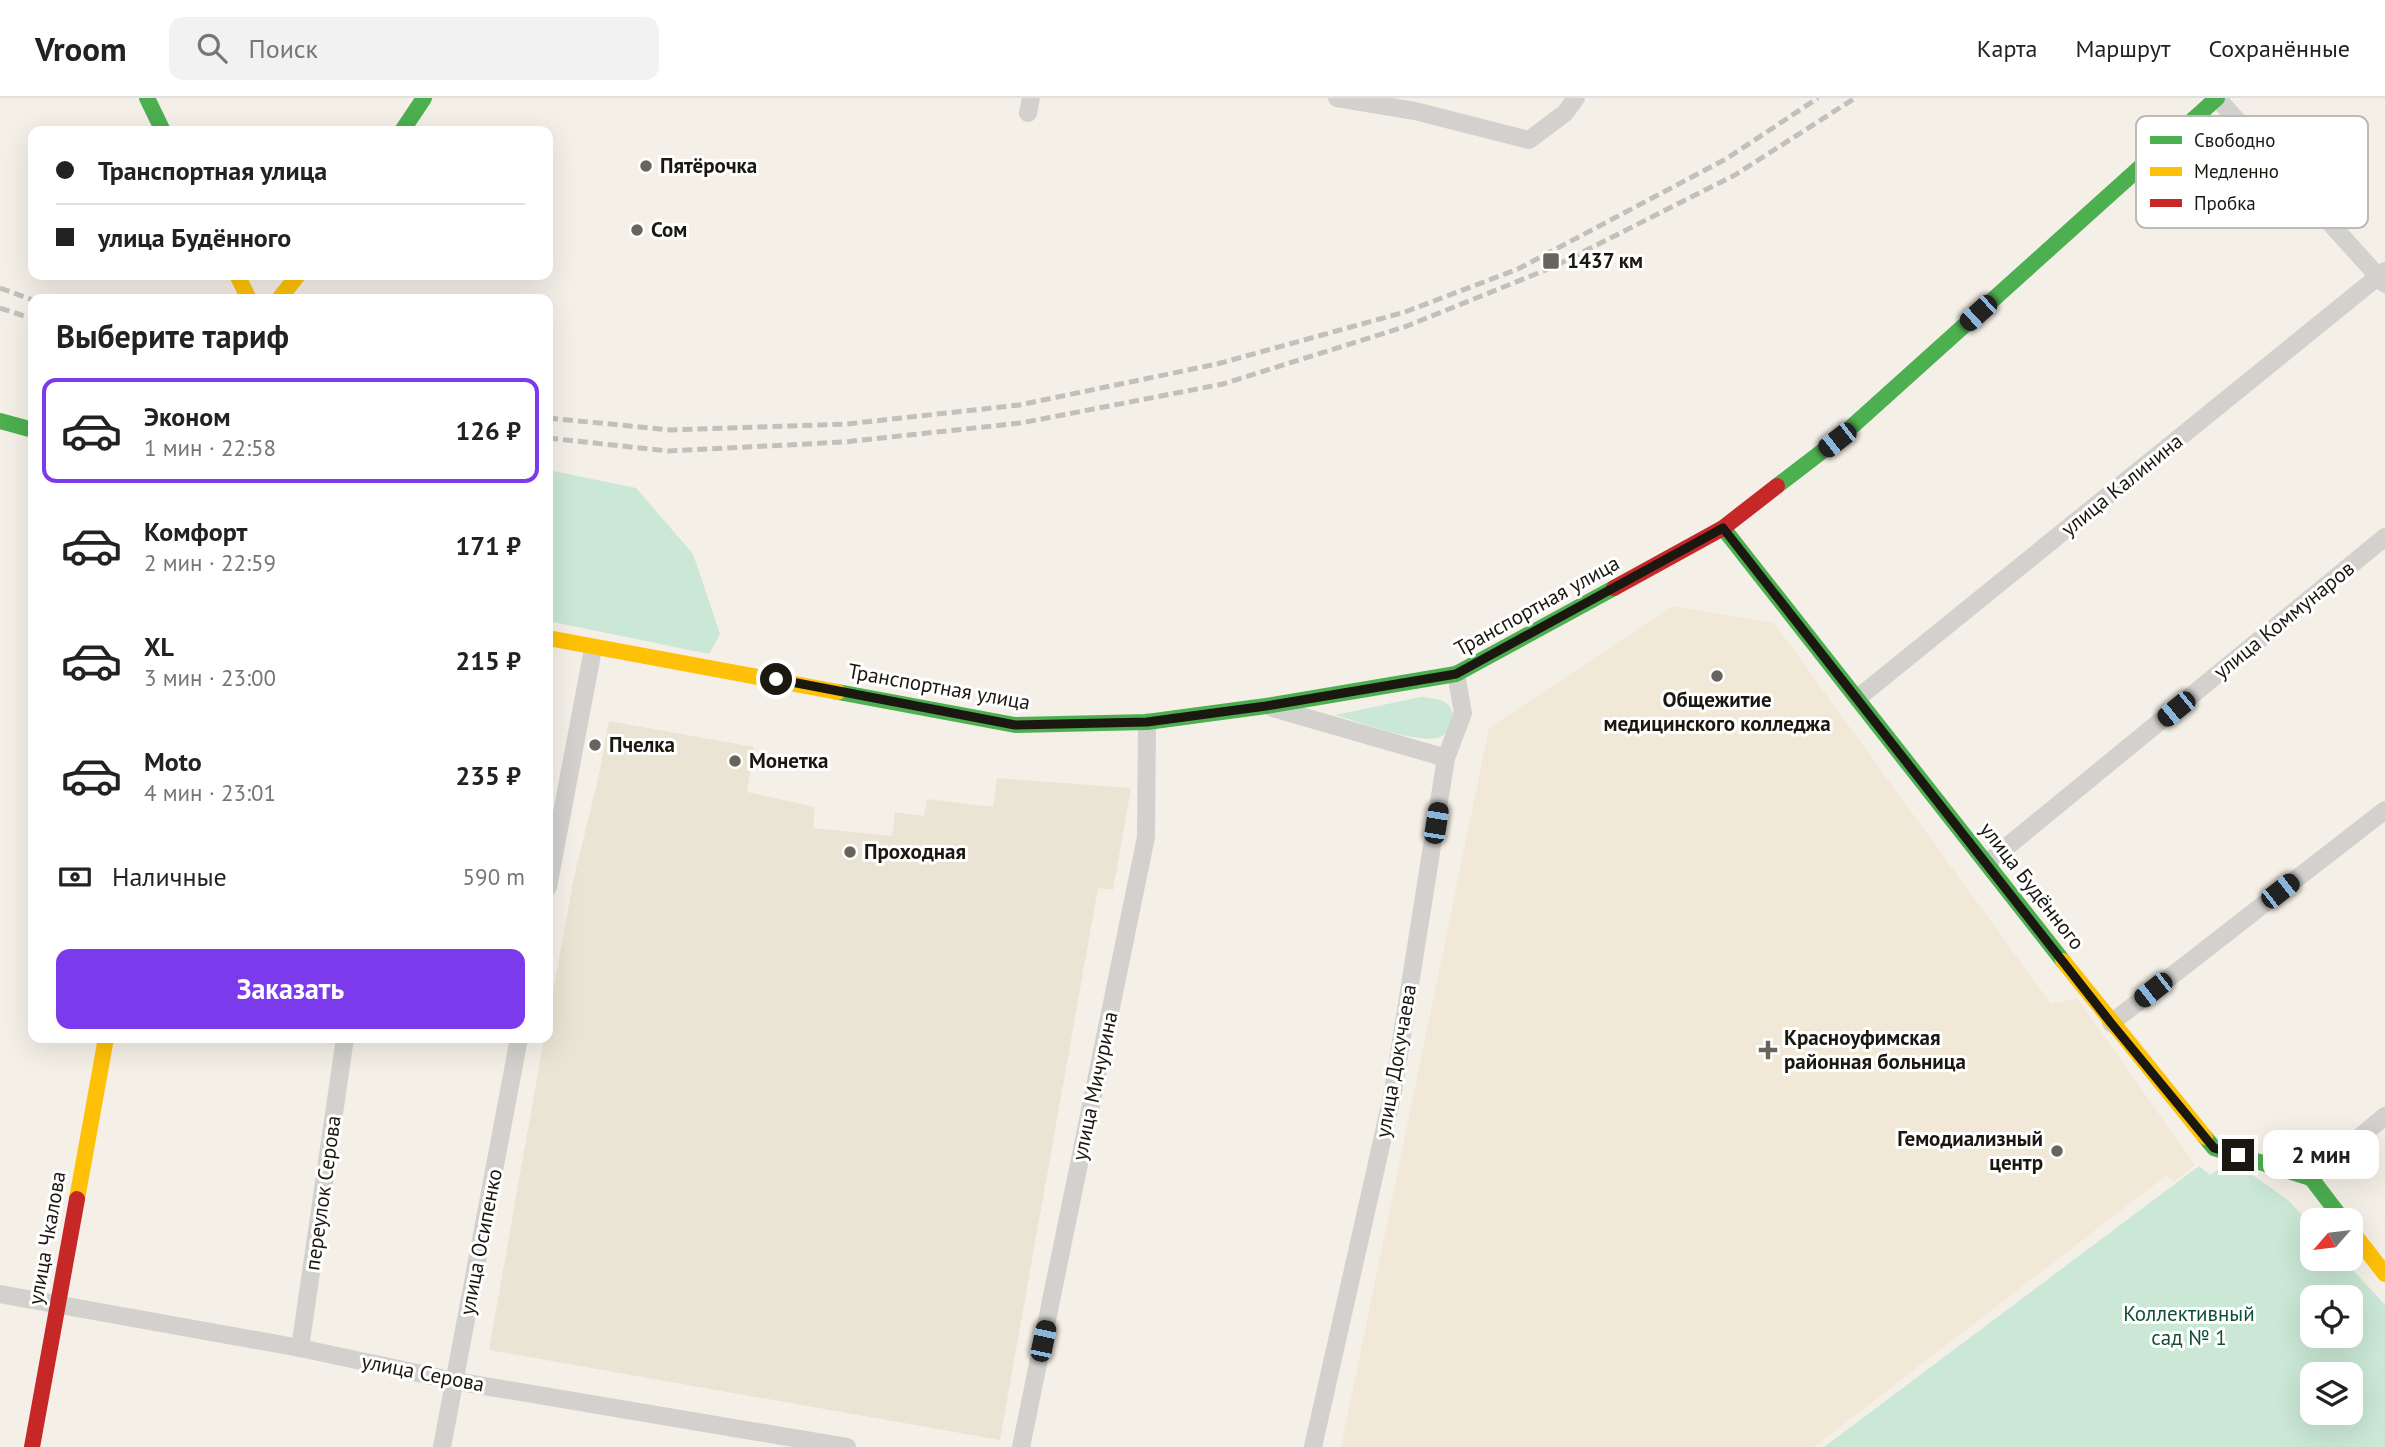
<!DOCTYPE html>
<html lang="ru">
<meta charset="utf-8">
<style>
:root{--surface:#fff;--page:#f2f2f2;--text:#222;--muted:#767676;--line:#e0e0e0;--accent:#7c3aed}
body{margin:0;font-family:"PT Sans",sans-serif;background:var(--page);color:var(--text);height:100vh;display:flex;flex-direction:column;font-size:26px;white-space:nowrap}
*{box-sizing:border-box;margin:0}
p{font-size:23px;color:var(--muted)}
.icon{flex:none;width:38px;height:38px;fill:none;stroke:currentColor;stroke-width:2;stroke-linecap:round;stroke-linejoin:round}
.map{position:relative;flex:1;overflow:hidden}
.drawer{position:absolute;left:28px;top:196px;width:525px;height:749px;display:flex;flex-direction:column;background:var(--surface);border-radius:14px;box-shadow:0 7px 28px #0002}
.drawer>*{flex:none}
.banner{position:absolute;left:28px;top:28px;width:525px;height:154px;border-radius:14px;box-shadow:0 7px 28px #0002;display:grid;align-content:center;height:154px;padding:0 28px;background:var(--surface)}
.needle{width:46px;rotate:242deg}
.fabs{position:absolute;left:2300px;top:1110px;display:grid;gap:14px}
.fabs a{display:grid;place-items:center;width:63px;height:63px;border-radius:14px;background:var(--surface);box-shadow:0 7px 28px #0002;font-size:35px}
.end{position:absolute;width:32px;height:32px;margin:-16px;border:9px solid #1b1812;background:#fff;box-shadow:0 0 0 4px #fff}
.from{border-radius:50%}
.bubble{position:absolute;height:49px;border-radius:14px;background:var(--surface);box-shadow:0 7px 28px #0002;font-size:23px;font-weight:700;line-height:49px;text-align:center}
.car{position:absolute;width:21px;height:42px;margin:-21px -10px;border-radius:9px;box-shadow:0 0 5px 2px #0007;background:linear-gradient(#222 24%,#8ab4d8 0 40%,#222 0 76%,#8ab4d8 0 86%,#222 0)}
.banner b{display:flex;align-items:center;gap:24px;height:66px;font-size:26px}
.banner b+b{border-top:2px solid var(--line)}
.banner i{width:18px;height:18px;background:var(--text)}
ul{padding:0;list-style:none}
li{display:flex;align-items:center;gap:21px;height:105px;margin:0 14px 10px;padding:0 14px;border:4px solid transparent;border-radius:14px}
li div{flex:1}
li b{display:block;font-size:26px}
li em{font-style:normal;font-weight:700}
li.on{border-color:var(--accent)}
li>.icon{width:63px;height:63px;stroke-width:1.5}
h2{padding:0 28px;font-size:32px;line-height:84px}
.pay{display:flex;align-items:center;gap:18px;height:77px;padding:0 28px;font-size:26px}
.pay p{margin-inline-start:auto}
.primary-button{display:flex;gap:14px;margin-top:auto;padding:14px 28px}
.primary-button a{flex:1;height:80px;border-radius:14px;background:var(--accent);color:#fff;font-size:28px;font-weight:700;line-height:80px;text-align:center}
header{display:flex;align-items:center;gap:42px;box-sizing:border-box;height:98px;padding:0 35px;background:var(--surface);border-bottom:2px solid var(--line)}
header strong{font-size:33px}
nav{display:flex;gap:38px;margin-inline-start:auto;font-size:24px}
.search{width:490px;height:63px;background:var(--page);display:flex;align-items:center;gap:18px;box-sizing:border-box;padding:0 24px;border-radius:14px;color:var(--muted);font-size:26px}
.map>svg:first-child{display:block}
.industrial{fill:#eae4d4}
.built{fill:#f1e8d7}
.green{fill:#cae8d5;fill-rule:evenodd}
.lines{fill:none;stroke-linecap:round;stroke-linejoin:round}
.street{stroke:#d2d1ce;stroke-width:18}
.fast{stroke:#4caf50;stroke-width:16}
.slow{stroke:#ffc107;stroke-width:16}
.jam{stroke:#c62828;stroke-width:16}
.rail{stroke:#c0c0bd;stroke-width:5;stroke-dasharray:10 5;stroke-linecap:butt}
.route{stroke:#1b1812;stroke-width:9}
.poi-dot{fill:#67645d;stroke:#fff;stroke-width:2.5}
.labels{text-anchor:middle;stroke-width:6;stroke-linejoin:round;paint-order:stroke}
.poi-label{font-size:21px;font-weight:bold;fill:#1b1812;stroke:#fff;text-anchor:start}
.street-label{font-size:21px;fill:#1b1812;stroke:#fff}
.park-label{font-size:21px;fill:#114e38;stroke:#fff}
.key{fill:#fff;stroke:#bbbab8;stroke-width:2}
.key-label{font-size:19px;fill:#1b1812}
</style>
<header>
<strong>Vroom</strong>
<div class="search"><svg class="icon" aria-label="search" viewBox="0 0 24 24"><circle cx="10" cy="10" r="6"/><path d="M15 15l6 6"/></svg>Поиск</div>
<nav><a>Карта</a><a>Маршрут</a><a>Сохранённые</a></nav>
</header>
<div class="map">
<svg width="2385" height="1349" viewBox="0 0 2385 1349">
<rect width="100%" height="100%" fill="#f5f0e7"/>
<polygon class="industrial" points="609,623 754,649 747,694 815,709 813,730 892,738 895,714 924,718 927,701 993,709 997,680 1131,690 1113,792 1098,790 1000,1342 489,1252 544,940 548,940 548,922 574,779 599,677"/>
<polygon class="built" points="1673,508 1774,525 2051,906 2077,900 2195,1067 2174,1084 2167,1077 1814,1349 1341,1349 1489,630"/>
<g class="green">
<polygon points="548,372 636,390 693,456 720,536 709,556 548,523"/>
<path d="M1421 599C1438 601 1451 601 1454 620 1451 627 1449 634 1442 638 1424 649 1357 623 1335 617Z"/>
<path d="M2231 1062 2288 1102 2312 1128V1160H2342L2385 1207V1349H1824L2199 1068 2210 1077ZM2312 1199H2350V1237H2312ZM2312 1276H2350V1314H2312Z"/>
</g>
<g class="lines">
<g class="street">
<polyline points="1337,0 1415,13 1529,42 1565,15 1576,0"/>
<polyline points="2217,0 2385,186"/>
<polyline points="1028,15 1031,0"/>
<polyline points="1859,599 2385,173"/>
<polyline points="1273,610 1446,660"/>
<polyline points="1987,765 2385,439"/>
<polyline points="548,789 593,551"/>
<polyline points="2111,925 2385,712"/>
<polyline points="2311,1080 2385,1018"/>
<polyline points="0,1196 300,1250 455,1283 847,1349"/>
<polyline points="300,1250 345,940"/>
<polyline points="442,1349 519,940"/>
<polyline points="1021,1349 1146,739 1147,624"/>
<polyline points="1313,1349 1393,994 1446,660 1463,615 1456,576"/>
</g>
<g class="fast">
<polyline points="147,0 163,33"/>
<polyline points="402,33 424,0"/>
<polyline points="0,323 33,332"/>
<polyline points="1777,388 1837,342 2217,0"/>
<polyline points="1723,430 2063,863"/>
<polyline points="838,594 1015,627 1147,624 1266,608 1456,576 1614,490"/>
<polyline points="2205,1039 2214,1050 2311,1080 2343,1122"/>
</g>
<g class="slow">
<polyline points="237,177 249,201"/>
<polyline points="279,201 298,177"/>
<polyline points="548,540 838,594"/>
<polyline points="2063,863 2205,1039"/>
<polyline points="77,1101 106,940"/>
<polyline points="2350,1131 2385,1176"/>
</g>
<g class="jam">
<polyline points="1614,490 1723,430 1777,388"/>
<polyline points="32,1349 77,1101"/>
</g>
<g class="rail">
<polyline points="0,190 33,202"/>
<polyline points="0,210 33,221"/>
<polyline points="548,320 671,332 847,326 1019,307 1217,266 1405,214 1518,171 1726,61 1818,0"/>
<polyline points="548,340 668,353 844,344 1021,325 1223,286 1407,228 1553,169 1735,77 1855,0"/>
</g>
</g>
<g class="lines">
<polyline class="route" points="776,581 1015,627 1147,624 1266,608 1456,576 1723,430 2111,925 2214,1050 2238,1057"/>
</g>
<g class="poi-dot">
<circle cx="646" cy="68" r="7"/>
<circle cx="637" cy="132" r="7"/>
<rect x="1542" y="154" width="18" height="18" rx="3.5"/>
<circle cx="1717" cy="578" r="7"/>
<circle cx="595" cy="647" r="7"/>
<circle cx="735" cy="663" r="7"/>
<circle cx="850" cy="754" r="7"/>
<path d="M1764.5 941.5h7v7h7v7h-7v7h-7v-7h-7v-7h7z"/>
<circle cx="2057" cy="1053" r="7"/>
</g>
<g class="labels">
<g class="poi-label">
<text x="660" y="75">Пятёрочка</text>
<text x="651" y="139">Сом</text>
<text x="1567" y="170">1437 км</text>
<text x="1717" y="609" text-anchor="middle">Общежитие<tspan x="1717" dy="24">медицинского колледжа</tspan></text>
<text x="609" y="654">Пчелка</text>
<text x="749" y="670">Монетка</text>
<text x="864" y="761">Проходная</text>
<text x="1784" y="947">Красноуфимская<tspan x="1784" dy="24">районная больница</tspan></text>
<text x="2043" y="1048" text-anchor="end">Гемодиализный<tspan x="2043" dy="24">центр</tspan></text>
</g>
<g class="street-label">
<text transform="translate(2122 387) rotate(-39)" y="7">улица Калинина</text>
<text transform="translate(1537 508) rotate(-29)" y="7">Транспортная улица</text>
<text transform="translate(2284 522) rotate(-39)" y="7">улица Коммунаров</text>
<text transform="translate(939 589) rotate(10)" y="7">Транспортная улица</text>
<text transform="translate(2032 788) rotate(52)" y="7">улица Будённого</text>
<text transform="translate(1396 963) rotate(-80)" y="7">улица Докучаева</text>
<text transform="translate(1095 988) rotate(-78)" y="7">улица Мичурина</text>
<text transform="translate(323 1095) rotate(-82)" y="7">переулок Серова</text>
<text transform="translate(47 1140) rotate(-80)" y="7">улица Чкалова</text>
<text transform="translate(481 1144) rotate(-79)" y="7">улица Осипенко</text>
<text transform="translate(423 1275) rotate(11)" y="7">улица Серова</text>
</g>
<g class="park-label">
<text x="2189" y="1223">Коллективный<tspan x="2189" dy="24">сад № 1</tspan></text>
</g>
</g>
<rect x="2136" y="18" width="232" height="112" rx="10" class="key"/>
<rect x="2150" y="38" width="32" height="8" fill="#4caf50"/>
<rect x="2150" y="69" width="32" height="9" fill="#ffc107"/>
<rect x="2150" y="101" width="32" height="8" fill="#c62828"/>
<g class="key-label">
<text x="2194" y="49">Свободно</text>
<text x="2194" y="80">Медленно</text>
<text x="2194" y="112">Пробка</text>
</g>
</svg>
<div class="fabs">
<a><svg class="needle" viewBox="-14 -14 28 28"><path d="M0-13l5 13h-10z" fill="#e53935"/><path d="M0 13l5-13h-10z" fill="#767676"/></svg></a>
<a><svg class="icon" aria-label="locate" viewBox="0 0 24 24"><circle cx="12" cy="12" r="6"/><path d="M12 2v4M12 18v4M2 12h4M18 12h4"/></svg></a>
<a><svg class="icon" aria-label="layers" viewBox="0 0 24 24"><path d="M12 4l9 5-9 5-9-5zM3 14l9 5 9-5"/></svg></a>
</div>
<i class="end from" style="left:776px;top:581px"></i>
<i class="end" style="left:2238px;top:1057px"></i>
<div class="bubble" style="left:2263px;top:1032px;width:116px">2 мин</div>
<i class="car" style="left:1978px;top:215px;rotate:228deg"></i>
<i class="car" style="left:1837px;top:342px;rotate:232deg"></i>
<i class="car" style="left:2176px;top:611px;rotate:231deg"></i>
<i class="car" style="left:1436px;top:725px;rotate:9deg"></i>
<i class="car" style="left:2280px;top:793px;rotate:52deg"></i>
<i class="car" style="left:2153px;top:892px;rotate:232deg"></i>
<i class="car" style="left:1043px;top:1243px;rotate:12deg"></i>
<div class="banner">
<b><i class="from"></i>Транспортная улица</b>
<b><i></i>улица Будённого</b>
</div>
<section class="drawer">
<h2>Выберите тариф</h2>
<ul>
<li class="on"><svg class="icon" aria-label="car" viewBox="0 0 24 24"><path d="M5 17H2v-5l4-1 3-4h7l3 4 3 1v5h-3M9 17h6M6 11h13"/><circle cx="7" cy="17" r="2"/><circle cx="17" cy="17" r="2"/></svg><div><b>Эконом</b><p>1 мин · 22:58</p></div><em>126 ₽</em></li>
<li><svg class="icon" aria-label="car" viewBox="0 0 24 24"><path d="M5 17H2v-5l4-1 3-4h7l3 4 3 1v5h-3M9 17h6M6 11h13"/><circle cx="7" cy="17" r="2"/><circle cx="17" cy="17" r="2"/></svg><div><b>Комфорт</b><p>2 мин · 22:59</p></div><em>171 ₽</em></li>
<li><svg class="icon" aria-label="car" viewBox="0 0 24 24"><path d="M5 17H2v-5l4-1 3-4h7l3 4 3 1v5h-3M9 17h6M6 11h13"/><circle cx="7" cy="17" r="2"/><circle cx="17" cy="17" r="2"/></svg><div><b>XL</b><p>3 мин · 23:00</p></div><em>215 ₽</em></li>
<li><svg class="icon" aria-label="car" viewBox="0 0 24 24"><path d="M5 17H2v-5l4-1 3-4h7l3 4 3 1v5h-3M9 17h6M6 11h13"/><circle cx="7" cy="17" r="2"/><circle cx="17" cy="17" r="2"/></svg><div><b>Moto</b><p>4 мин · 23:01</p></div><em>235 ₽</em></li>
</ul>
<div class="pay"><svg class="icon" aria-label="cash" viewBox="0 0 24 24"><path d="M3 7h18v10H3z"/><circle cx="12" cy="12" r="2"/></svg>Наличные<p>590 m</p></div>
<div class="primary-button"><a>Заказать</a></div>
</section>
</div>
